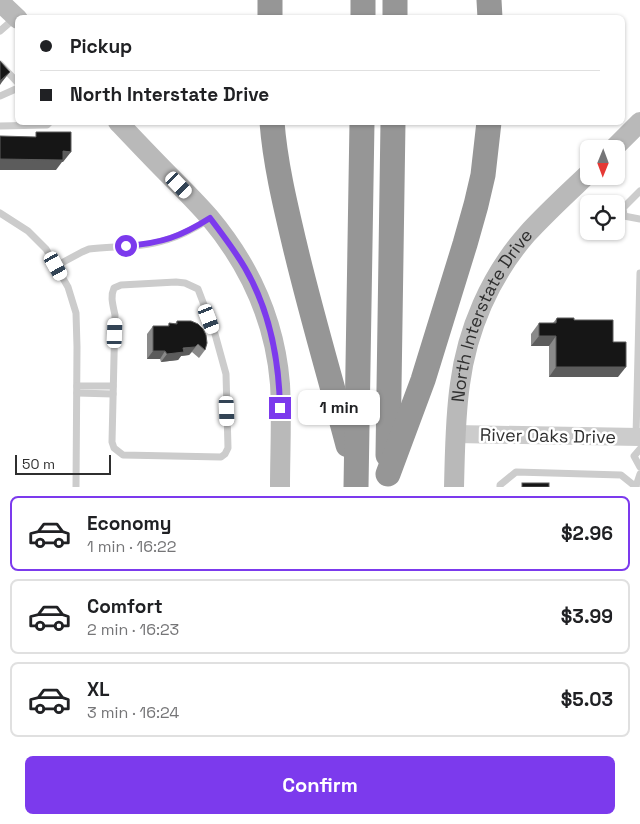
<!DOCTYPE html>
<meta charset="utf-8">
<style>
:root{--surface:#fff;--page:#f6f6f6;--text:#202124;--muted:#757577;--line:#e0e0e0;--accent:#7c3aed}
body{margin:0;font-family:"Space Grotesk",sans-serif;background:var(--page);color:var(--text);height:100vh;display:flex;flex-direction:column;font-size:19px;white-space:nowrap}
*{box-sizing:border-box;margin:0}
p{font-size:16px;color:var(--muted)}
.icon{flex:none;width:28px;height:28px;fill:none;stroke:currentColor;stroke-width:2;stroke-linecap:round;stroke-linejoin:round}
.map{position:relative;height:487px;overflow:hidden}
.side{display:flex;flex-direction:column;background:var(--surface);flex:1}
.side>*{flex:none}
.hud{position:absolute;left:15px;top:15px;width:610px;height:110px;border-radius:8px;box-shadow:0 1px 4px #0004;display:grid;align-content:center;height:110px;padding:0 25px;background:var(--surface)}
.needle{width:32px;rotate:181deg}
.controls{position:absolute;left:580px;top:140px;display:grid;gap:10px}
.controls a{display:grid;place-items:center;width:45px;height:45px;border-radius:8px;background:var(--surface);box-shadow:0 1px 4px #0004;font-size:25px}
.scale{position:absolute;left:15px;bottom:12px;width:96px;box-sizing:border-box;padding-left:5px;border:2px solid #2f2f2f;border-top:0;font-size:14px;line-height:18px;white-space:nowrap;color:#2f2f2f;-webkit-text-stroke:4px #fff;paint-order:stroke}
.end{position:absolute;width:22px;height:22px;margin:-11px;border:6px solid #7c3aed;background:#fff;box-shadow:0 0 0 2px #fff}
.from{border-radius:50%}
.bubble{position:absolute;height:35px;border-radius:8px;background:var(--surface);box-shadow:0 1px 4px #0004;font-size:16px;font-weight:600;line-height:35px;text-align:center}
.car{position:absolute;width:15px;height:30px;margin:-15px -8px;border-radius:6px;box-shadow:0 0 4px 1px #0007;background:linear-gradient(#fff 24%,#345 0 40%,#fff 0 76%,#345 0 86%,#fff 0)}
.hud b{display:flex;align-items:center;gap:18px;height:48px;font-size:19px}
.hud b+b{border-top:1px solid var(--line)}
.hud i{width:12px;height:12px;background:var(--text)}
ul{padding:9px 0 0;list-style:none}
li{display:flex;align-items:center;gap:15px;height:75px;margin:0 10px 8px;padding:0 15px;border:2px solid var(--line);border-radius:8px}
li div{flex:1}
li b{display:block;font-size:19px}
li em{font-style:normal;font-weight:600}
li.selected{border-color:var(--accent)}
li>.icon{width:45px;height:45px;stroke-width:1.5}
.cta{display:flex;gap:10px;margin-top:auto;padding:10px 25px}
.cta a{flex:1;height:58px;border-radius:8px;background:var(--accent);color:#fff;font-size:20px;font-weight:600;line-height:58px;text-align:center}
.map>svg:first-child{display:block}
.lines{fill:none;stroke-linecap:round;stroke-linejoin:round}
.service{stroke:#ccc;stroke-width:7}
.tertiary{stroke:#ccc;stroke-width:18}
.secondary{stroke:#b9b9b9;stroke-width:20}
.motorway{stroke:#969696;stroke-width:25}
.wall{fill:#8a8a8a}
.shaded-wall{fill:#5c5c5c}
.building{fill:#161616;stroke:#5c5c5c}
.route{stroke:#7c3aed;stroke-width:6}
.labels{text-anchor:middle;stroke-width:5;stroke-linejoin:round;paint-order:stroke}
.street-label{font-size:18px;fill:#2f2f2f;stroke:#fff}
</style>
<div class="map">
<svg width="640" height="487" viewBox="0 0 640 487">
<rect width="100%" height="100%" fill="#fff"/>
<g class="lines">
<g class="service">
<polyline points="0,31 15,18"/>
<polyline points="0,64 18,83"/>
<polyline points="0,96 18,88"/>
<polyline points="0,126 47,125 50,122"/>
<polyline points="640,191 623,208 624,216 640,219"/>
<polyline points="0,213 28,231 46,249 68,287 76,313 77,347 76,487"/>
<path d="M56 266 82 252 89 249C114 246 141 248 166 240 181 236 195 228 208 220"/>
<path d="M176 282 185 283 198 289 215 334 226 374 228 448 225 454 221 457 123 455 114 448 112 442 115 315C113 305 110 297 114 288L121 285Z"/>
<polyline points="77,386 113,386"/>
<polyline points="77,393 113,394"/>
<polyline points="636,436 640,273"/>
<polyline points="640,449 634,456 640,467"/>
<polyline points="636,486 640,474"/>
<polyline points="500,487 500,485 516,472 621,475 636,487"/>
</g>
<polyline class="tertiary" points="455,434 640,437"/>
<g class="secondary">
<polyline points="0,2 18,19"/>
<path d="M118 122C136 141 153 159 171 177 184 190 198 204 210 218 250 266 275 322 280 384 282 418 280 452 280 487"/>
<polyline points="613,149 640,122"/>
<path id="s1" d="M454 487C455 452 455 418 460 384 467 330 490 276 527 234 546 213 568 193 589 173"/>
</g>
<g class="motorway">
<polyline points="489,0 490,18"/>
<polyline points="270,18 270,0"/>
<polyline points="363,18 363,0"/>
<polyline points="395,18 395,0"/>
<path d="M272 122C275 162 285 204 294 242 310 310 330 377 348 445"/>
<polyline points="388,455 393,122"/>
<polyline points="388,474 423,380 465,244 476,205 483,175 489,122"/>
<polyline points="356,487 362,122"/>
</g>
</g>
<g class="wall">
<polygon points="557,318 574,320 613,342 618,377 549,377 549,346 531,346 531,334 539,323 553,323"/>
<polygon points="177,321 205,350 199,358 192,352 189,355 181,356 178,360 161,362 160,359 147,359 147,334 153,326 168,326 169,323 175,324"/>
</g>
<g class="shaded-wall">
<polygon points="10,72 2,82 0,85 0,81"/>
<polygon points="63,151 71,152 63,162 62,162 56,170 0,170 0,159"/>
<polygon points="539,336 556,336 549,346 531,346"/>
<polygon points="198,344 189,355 181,356 178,360 161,362 167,354"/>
<polygon points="153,351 165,351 160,359 147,359"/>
<polygon points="556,367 626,367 618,377 549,377"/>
</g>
<g class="building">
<polygon points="0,61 10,72 0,81"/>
<polygon points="36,132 71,132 71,152 63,151 63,160 0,159 0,136 36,137"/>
<polygon points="557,318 574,318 574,320 613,320 613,342 626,342 626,367 556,367 556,336 539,336 539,323 556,323"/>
<polygon points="177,321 191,321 198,324 203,329 206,335 207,343 205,350 198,344 195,347 183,348 184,352 167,354 165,351 153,351 153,326 169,326 169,323 177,324"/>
<rect x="522" y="483" width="27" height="4"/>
</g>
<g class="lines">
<path class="route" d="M126 246C162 243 180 237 210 218 223 235 235 251 245 268 270 311 279 359 280 408"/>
</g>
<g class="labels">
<g class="street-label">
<text dy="6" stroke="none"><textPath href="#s1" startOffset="179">North Interstate Drive</textPath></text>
<text transform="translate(548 436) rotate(1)" y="6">River Oaks Drive</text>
</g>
</g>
</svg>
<div class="controls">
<a><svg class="needle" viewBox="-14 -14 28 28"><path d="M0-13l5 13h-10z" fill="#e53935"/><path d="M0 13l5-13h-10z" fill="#757577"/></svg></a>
<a><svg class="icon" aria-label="locate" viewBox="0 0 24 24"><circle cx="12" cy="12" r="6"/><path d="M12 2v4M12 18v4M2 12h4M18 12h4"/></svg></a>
</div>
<div class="scale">50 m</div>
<i class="end from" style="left:126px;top:246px"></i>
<i class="end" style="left:280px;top:408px"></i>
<div class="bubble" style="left:298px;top:390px;width:82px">1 min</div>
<i class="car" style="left:179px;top:185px;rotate:136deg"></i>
<i class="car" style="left:56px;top:266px;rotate:151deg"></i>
<i class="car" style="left:209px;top:319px;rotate:159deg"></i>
<i class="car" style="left:115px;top:333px;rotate:2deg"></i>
<i class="car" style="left:227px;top:411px;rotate:178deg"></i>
<div class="hud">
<b><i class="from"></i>Pickup</b>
<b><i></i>North Interstate Drive</b>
</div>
</div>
<section class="side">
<ul>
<li class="selected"><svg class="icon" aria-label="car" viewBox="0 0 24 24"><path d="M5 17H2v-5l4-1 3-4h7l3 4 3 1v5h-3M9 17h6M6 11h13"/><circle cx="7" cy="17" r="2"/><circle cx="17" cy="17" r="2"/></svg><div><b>Economy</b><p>1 min · 16:22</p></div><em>$2.96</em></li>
<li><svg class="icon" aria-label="car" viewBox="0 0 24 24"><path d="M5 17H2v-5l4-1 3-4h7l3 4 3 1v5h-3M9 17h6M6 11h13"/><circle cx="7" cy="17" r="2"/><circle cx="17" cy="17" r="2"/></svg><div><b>Comfort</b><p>2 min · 16:23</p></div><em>$3.99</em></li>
<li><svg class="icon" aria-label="car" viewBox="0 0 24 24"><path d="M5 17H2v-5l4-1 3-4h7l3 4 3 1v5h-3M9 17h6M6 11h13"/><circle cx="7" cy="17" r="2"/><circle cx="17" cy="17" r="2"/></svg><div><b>XL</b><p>3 min · 16:24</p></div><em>$5.03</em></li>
</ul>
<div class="cta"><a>Confirm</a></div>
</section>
